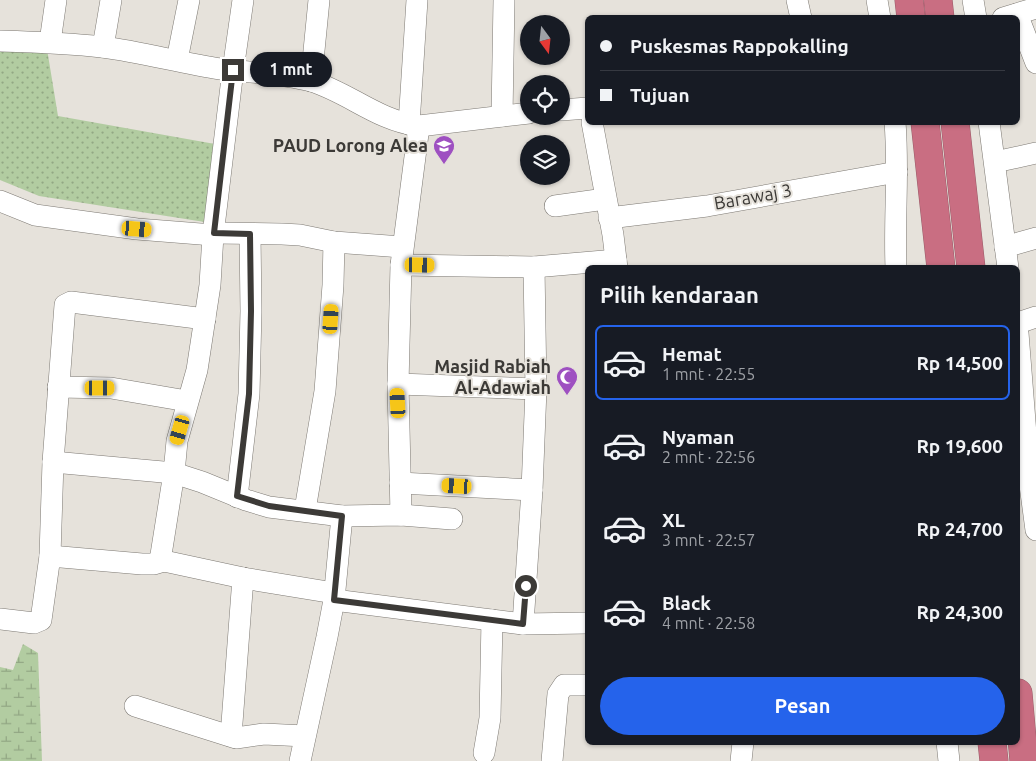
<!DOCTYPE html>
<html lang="id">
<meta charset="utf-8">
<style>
:root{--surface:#171b24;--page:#242831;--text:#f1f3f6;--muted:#9ea1a6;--line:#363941;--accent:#2563eb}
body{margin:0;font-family:Ubuntu,sans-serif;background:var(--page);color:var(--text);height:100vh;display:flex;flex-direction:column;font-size:19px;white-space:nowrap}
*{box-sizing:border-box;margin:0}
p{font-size:16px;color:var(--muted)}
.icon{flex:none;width:28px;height:28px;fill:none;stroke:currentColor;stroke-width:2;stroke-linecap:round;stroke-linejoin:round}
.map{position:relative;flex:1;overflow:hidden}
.panel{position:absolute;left:585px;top:265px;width:435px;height:480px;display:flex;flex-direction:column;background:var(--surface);border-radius:8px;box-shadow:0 1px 4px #0004}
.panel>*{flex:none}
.hud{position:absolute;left:585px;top:15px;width:435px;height:110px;border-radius:8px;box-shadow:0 1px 4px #0004;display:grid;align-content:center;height:110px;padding:0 15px;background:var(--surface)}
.needle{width:32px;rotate:165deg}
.controls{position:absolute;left:520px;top:15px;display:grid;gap:10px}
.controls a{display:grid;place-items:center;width:50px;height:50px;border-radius:50%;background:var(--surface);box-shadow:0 1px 4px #0004;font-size:25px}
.end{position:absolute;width:22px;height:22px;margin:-11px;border:6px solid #3c3a37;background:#fff;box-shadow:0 0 0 2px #fff}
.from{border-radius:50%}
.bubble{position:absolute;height:35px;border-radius:18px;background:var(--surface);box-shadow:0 1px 4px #0004;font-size:16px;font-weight:700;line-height:35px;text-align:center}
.car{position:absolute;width:15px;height:30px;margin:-15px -8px;border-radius:6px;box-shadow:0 0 4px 1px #0007;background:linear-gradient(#f5c518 24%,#345 0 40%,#f5c518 0 76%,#345 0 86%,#f5c518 0)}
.hud b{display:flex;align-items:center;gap:18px;height:48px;font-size:19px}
.hud b+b{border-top:1px solid var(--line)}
.hud i{width:12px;height:12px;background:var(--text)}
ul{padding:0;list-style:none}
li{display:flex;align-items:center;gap:15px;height:75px;margin:0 10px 8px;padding:0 5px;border:2px solid transparent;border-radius:8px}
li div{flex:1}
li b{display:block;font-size:19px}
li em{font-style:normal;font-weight:700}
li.on{border-color:var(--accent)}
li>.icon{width:45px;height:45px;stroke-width:1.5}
h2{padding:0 15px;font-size:22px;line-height:60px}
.cta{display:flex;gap:10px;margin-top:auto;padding:10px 15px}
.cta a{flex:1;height:58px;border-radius:30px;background:var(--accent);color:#fff;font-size:20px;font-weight:700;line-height:58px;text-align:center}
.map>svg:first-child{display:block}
.grass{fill:url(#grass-dots)}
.wetland{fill:url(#wetland-marsh)}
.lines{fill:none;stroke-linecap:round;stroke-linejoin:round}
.street-casing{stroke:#7d7973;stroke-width:22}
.highway-casing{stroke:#985c68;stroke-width:29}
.street{stroke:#fff;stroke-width:21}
.highway{stroke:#c96e82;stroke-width:28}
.route{stroke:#3c3a37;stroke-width:6}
.labels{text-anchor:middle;stroke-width:4;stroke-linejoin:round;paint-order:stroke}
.poi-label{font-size:18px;font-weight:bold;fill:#3c3a37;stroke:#e6e2db;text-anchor:end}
.street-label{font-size:18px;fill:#3c3a37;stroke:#e6e2db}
</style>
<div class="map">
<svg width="1036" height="761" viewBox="0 0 1036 761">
<defs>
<pattern id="grass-dots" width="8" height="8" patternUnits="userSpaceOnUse" patternTransform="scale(1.25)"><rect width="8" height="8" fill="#b2cca1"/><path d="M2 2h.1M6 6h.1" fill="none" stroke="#92a784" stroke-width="1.8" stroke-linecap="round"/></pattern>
<pattern id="wetland-marsh" width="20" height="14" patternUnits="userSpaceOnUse" patternTransform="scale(1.25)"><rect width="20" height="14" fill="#b2cca1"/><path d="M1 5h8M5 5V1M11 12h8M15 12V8" fill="none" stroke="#92a784"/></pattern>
</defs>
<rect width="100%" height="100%" fill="#e6e2db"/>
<polygon class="grass" points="0,40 47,49 58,116 215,144 211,223 39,196 0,180"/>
<polygon class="wetland" points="23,644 38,653 42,761 0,761 0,667 13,670"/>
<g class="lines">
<g class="street-casing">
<g id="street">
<polyline points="797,0 801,18"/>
<polyline points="877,0 880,18"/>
<polyline points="973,0 976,18"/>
<polyline points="1017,14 1036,63"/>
<polyline points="1003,18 1036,8"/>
<path d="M0 41C34 42 68 43 102 47 142 52 181 63 221 69 251 73 282 73 311 81 350 93 376 120 419 126L529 113"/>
<polyline points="50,42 56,0"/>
<polyline points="103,47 111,0"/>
<polyline points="177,60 189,0"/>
<polyline points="311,81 319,0"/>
<polyline points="561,110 588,108"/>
<polyline points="502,116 504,0"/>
<polyline points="592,122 613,235 617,268"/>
<path d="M895 122C899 171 894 219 896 268"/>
<polyline points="989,122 1008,268"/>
<polyline points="409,124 417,0"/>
<polyline points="995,162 1036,153"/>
<polyline points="0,201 35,215 137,229 213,235"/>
<polyline points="555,206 605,199"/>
<polyline points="609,218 707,206 897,172"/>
<polyline points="214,233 282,234 300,235 334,242 402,247"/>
<polyline points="1005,247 1036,238"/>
<polyline points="401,265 534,267 616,260"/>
<polyline points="1018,323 1036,317"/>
<polyline points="1018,333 1030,485 1036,530"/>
<polyline points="398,384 536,389"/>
<polyline points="58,387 111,388 187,401"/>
<polyline points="53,462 174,473 202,482 246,500 269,507 342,516 401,515 452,519"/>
<polyline points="400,483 532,490"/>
<polyline points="237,497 249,394 251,311 250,234"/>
<polyline points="305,510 325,391 333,285 334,242"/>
<polyline points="401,515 398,384 401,265 419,126"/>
<polyline points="50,556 53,462 65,305 71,302 205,319"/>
<polyline points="160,561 174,473 177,441 197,370 210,285 213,235 233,70 243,0"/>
<polyline points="334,600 523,624 588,623"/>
<polyline points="0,619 34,623 41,620 50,556 142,564 154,564 164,561 243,578 334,593"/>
<polyline points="523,624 532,490 536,389 534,267"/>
<polyline points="135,706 236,738 264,734 305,736"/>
<polyline points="231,736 243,578"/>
<polyline points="947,742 949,761"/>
<polyline points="484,753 490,718 492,620"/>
<polyline points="300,761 327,637 334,600 342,516"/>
<polyline points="552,761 558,694 564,685 588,685"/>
<polyline points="741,761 743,742"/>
</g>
</g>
<g class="highway-casing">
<g id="highway">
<polyline points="909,0 911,18"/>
<polyline points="938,0 940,18"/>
<polyline points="925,122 941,268"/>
<polyline points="955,122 971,268"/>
<polyline points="1018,693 1024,761"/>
<polyline points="992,742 994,761"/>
</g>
</g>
<use href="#street" class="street"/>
<use href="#highway" class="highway"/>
</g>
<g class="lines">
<polyline class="route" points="233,70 214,233 250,234 251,311 249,394 237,496 269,506 342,516 334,600 523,624 526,586"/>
</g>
<defs>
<g id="school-pin" transform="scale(1.125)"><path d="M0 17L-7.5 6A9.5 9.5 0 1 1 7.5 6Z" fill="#9e50c1" stroke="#e6e2db"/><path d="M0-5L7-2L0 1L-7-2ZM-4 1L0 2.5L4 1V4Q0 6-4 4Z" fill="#fff"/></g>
<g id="mosque-pin" transform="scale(1.125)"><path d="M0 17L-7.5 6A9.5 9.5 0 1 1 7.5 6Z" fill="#9e50c1" stroke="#e6e2db"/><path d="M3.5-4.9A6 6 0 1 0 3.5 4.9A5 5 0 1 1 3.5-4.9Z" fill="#fff"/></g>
</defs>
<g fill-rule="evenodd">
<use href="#school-pin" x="444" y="146"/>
<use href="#mosque-pin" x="567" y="377"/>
</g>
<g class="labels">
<g class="poi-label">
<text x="428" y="152">PAUD Lorong Alea</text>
<text x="551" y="373">Masjid Rabiah<tspan x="551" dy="21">Al-Adawiah</tspan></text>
</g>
<g class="street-label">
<text transform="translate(753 197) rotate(-10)" y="6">Barawaj 3</text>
</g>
</g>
</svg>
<div class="controls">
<a><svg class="needle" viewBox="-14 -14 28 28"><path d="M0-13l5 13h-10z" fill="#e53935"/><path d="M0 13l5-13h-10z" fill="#9ea1a6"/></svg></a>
<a><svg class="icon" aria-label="locate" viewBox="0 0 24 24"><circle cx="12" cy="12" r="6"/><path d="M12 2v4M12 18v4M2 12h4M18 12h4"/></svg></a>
<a><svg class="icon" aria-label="layers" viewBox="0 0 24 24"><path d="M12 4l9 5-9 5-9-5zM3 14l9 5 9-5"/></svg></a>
</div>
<i class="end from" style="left:526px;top:586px"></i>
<i class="end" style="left:233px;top:70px"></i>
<div class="bubble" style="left:250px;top:52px;width:82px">1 mnt</div>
<i class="car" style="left:137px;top:229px;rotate:95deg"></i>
<i class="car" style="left:420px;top:265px;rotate:91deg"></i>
<i class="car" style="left:331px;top:319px;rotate:4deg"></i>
<i class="car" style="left:100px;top:388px;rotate:90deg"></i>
<i class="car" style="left:398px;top:403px;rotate:357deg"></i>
<i class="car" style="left:180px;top:430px;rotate:196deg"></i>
<i class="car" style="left:457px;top:486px;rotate:273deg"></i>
<div class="hud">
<b><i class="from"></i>Puskesmas Rappokalling</b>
<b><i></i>Tujuan</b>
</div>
<section class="panel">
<h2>Pilih kendaraan</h2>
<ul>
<li class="on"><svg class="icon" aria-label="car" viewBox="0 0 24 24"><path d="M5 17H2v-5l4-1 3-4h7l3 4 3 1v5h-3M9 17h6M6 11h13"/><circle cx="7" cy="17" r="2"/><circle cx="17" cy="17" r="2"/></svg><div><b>Hemat</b><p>1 mnt · 22:55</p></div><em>Rp 14,500</em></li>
<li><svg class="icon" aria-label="car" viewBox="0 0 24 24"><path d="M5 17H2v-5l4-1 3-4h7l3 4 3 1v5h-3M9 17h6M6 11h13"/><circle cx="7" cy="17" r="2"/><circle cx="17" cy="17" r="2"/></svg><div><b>Nyaman</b><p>2 mnt · 22:56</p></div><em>Rp 19,600</em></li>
<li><svg class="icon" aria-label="car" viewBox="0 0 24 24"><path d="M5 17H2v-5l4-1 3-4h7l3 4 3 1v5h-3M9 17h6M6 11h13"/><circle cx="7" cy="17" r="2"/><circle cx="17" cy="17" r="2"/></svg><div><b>XL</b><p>3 mnt · 22:57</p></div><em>Rp 24,700</em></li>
<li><svg class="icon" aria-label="car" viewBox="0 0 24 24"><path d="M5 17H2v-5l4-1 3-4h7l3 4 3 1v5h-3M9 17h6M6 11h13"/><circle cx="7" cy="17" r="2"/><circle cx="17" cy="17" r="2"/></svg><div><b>Black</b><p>4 mnt · 22:58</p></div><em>Rp 24,300</em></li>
</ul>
<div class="cta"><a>Pesan</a></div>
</section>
</div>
